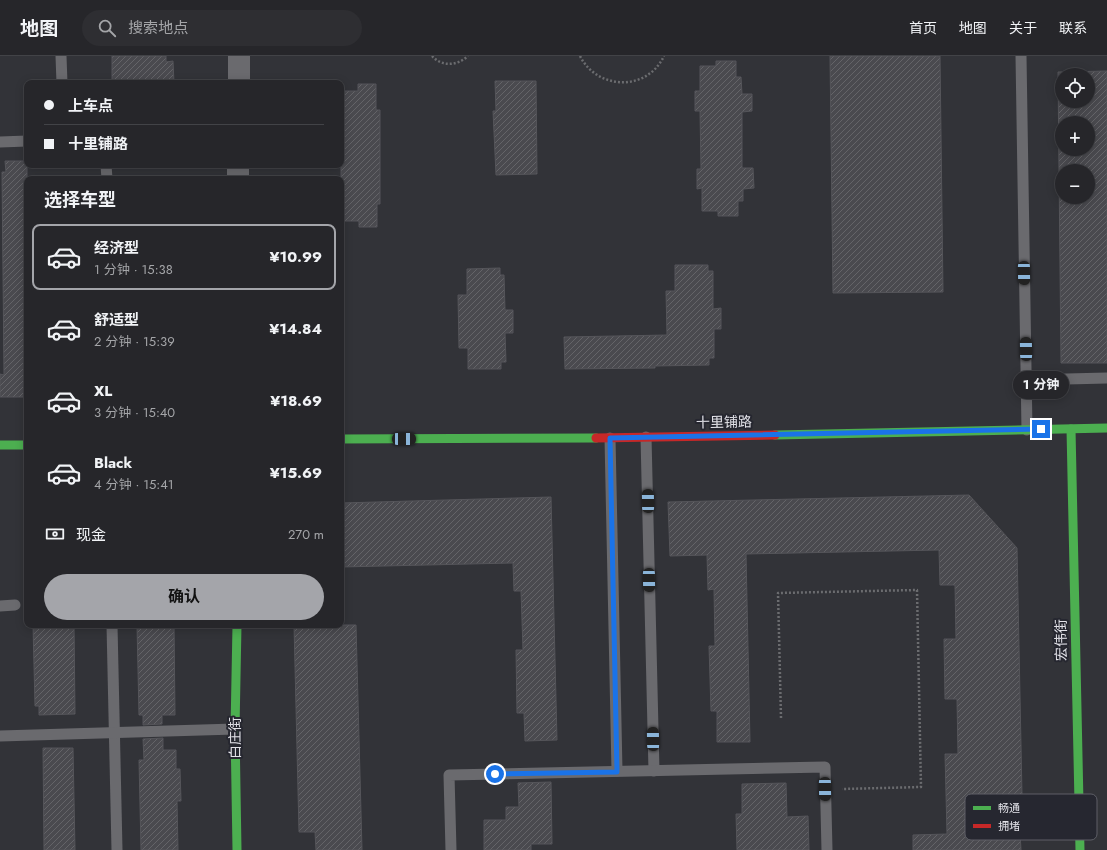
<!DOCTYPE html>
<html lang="zh">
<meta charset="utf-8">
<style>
:root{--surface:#26262a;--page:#2e2e32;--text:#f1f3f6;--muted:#a4a5a8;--line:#424347;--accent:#a4a5aa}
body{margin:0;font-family:Jost,"Noto Sans SC",sans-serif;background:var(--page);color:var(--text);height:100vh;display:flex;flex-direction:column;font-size:15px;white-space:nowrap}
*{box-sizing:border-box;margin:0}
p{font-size:13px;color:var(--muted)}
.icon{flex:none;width:22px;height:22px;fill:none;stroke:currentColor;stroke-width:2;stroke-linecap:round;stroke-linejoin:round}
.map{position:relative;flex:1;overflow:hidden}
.sheet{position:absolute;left:24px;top:120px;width:320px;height:452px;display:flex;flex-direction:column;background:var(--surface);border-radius:8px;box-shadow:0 2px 10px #0003,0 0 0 1px var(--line)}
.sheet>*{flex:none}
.hud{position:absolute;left:24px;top:24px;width:320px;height:88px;border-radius:8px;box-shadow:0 2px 10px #0003,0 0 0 1px var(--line);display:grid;align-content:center;height:88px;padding:0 20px;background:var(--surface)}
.controls{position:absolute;left:1055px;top:12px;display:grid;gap:8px}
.controls a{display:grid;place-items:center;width:40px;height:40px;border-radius:50%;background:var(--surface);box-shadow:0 2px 10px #0003,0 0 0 1px var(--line);font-size:20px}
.end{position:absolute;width:18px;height:18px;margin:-9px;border:5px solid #1a73e8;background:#fff;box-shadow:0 0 0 2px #fff}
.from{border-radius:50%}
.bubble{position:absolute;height:28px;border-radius:14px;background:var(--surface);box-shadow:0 2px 10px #0003,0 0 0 1px var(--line);font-size:13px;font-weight:700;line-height:28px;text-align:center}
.car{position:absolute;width:12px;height:24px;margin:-12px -6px;border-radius:5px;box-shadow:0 0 3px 1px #0007;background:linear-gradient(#222 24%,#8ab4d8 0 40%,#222 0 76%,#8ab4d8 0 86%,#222 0)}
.hud b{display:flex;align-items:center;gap:14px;height:38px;font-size:15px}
.hud b+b{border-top:1px solid var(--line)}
.hud i{width:10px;height:10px;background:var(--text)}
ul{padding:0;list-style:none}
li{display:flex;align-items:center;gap:12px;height:66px;margin:0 8px 6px;padding:0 12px;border:2px solid transparent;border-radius:8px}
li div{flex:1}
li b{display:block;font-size:15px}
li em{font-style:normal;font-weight:700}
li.selected{border-color:var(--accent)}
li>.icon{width:36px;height:36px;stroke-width:1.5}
h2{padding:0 20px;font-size:18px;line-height:48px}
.pay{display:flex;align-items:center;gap:10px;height:44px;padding:0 20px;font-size:15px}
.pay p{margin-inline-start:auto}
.primary-button{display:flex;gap:8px;margin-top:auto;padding:8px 20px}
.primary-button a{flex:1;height:46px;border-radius:24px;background:var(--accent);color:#111;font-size:16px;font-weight:700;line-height:46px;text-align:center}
header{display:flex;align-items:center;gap:24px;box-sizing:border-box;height:56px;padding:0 20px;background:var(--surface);border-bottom:1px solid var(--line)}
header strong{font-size:19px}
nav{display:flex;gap:22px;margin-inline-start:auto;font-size:14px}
.search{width:280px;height:36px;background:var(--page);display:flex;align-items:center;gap:10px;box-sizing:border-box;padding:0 14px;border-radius:22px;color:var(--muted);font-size:15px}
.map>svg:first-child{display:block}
.building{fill:url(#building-hatch);stroke:#55555a;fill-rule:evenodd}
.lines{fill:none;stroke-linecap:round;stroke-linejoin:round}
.path{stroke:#6b6c6f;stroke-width:2.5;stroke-dasharray:2 2;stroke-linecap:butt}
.lane{stroke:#6a6a6e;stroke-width:11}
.street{stroke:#6a6a6e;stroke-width:22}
.fast{stroke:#4caf50;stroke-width:9}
.jam{stroke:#c62828;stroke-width:9}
.route{stroke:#1a73e8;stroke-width:5}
.labels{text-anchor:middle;stroke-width:4;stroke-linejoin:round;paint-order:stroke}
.street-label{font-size:14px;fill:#e2e2e8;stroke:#262730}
.key{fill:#262730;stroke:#5e5f67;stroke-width:1}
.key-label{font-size:11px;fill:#e2e2e8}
</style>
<header>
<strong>地图</strong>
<div class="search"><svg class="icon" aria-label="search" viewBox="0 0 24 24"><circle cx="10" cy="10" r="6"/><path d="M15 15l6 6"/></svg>搜索地点</div>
<nav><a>首页</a><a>地图</a><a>关于</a><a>联系</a></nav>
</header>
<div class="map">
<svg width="1107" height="794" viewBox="0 0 1107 794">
<defs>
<pattern id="building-hatch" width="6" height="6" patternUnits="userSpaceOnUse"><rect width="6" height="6" fill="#4a4a4f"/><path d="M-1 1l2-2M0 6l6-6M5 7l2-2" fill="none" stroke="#646468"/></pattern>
</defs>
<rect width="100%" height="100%" fill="#323338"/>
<g class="building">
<polygon points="112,0 166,0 166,6 173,5 174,27 112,27"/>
<polygon points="830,0 940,0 943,236 833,237"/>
<polygon points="716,5 736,5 736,21 741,21 742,38 752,38 752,55 742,56 742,112 753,112 754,132 743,133 743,145 738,145 738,160 718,160 718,155 702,155 702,132 697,133 697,113 701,113 700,55 695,55 695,35 700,35 700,10 716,10"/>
<path d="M1107 15V307H1061L1058 16ZM1062 19H1088V45H1062ZM1062 67H1088V93H1062ZM1062 115H1088V141H1062Z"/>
<polygon points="495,25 536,25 537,118 496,119 493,55 496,55"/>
<polygon points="358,28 376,28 376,54 380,54 380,148 377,148 377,171 359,171 359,165 341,165 341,35 358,35"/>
<polygon points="5,105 27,105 27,341 0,341 0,318 4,319 2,116 6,116"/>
<polygon points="675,209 708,209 708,215 713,215 713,253 721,252 721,273 714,273 714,302 709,302 709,309 655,310 655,312 565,313 564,281 667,279 666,235 675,235"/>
<polygon points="500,212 500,219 504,219 505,254 513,254 513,277 505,277 506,306 501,306 501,313 468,313 468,292 459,292 458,239 467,239 467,213"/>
<polygon points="969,439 1017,492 1022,739 1003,739 1003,777 1020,776 1021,794 913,794 913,779 947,778 945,698 958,698 957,643 945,643 944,583 956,583 955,529 940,529 939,494 746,498 750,686 717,686 717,655 711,655 709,590 715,590 714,533 708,534 707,499 670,500 668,446"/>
<polygon points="551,441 557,684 525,685 524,657 517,657 516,594 523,594 521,535 514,535 513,507 341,511 341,447"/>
<polygon points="33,569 74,569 75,658 39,659 39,650 35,650"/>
<polygon points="137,569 174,569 175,659 162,659 162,668 143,669 143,659 139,659"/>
<polygon points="294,569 356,569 362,794 316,794 315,776 299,776"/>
<polygon points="163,682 163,694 176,694 176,713 180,713 181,745 177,745 178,794 141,794 139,704 144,704 143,683"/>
<polygon points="43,692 73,692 75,794 44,794"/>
<polygon points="551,726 552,788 531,788 531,794 484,794 484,764 506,764 506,751 519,751 518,727"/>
<polygon points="786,727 787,761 808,760 809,794 737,794 736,758 742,758 742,728"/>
</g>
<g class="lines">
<g class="path">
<path d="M432 0C442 11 457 10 468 0"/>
<path d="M580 0C597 34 647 36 664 0"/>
<polyline points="781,662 778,537 917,534 921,731 842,733"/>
</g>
<g class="lane">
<polyline points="61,0 62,27"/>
<polyline points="1021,0 1027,374"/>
<polyline points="0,86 27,85"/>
<polyline points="106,109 107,123"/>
<polyline points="1026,324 1107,322"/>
<polyline points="646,381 654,715"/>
<polyline points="610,382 617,715"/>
<polyline points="0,550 15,549"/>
<polyline points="112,569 117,794"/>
<polyline points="0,680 235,673"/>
<polyline points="451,794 449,719 825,711 827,794"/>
</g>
<g class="street">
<polyline points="239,27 239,0"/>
<polyline points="238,109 238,123"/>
</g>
<g class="fast">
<polyline points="1071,373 1080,794"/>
<polyline points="775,379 1107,372"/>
<polyline points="341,383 596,382"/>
<polyline points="0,389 27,389"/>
<polyline points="237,569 235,673 237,794"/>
</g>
<polyline class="jam" points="596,382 775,379"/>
</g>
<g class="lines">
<polyline class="route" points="495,718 617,716 610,382 1041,373"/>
</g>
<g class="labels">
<g class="street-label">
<text transform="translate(724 366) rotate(-1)" y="5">十里铺路</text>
<text transform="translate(1061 584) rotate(-91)" y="5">宏伟街</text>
<text transform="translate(235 682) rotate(-90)" y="5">白庄街</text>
</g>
</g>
<rect x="965" y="738" width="132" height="46" rx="6" class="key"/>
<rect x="973" y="750" width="18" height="4" fill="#4caf50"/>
<rect x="973" y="768" width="18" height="4" fill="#c62828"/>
<g class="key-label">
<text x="998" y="756">畅通</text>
<text x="998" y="774">拥堵</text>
</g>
</svg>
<div class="controls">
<a><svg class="icon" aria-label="locate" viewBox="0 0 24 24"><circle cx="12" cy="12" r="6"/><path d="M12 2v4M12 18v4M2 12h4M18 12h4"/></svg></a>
<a>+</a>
<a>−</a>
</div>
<i class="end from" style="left:495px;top:718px"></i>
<i class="end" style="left:1041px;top:373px"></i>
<div class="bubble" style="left:1013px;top:315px;width:56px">1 分钟</div>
<i class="car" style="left:1024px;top:217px;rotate:179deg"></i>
<i class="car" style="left:1026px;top:293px;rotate:359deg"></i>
<i class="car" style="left:404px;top:383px;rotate:90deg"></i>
<i class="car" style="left:648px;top:445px;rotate:359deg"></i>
<i class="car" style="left:649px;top:524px;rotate:179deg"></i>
<i class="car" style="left:653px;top:683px;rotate:359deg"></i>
<i class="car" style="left:825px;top:733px;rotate:179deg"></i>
<div class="hud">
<b><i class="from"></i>上车点</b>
<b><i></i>十里铺路</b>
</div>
<section class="sheet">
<h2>选择车型</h2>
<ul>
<li class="selected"><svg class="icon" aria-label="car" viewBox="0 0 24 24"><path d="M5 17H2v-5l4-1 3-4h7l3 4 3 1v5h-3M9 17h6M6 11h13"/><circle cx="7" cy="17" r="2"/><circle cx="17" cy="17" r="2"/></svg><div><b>经济型</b><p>1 分钟 · 15:38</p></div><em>¥10.99</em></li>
<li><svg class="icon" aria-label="car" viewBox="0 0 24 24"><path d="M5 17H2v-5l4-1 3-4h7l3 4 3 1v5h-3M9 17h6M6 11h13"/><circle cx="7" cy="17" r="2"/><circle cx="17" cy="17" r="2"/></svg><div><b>舒适型</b><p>2 分钟 · 15:39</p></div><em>¥14.84</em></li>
<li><svg class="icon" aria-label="car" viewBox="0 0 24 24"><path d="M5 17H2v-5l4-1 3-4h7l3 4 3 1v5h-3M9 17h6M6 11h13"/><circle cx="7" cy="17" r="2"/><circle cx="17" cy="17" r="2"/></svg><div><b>XL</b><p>3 分钟 · 15:40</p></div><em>¥18.69</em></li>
<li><svg class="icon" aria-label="car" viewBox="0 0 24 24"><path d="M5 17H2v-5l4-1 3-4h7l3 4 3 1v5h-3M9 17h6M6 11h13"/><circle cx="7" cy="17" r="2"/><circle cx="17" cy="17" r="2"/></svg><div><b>Black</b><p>4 分钟 · 15:41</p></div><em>¥15.69</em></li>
</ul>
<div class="pay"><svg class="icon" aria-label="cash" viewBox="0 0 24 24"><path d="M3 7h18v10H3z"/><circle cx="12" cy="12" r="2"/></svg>现金<p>270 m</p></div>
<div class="primary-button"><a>确认</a></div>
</section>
</div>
